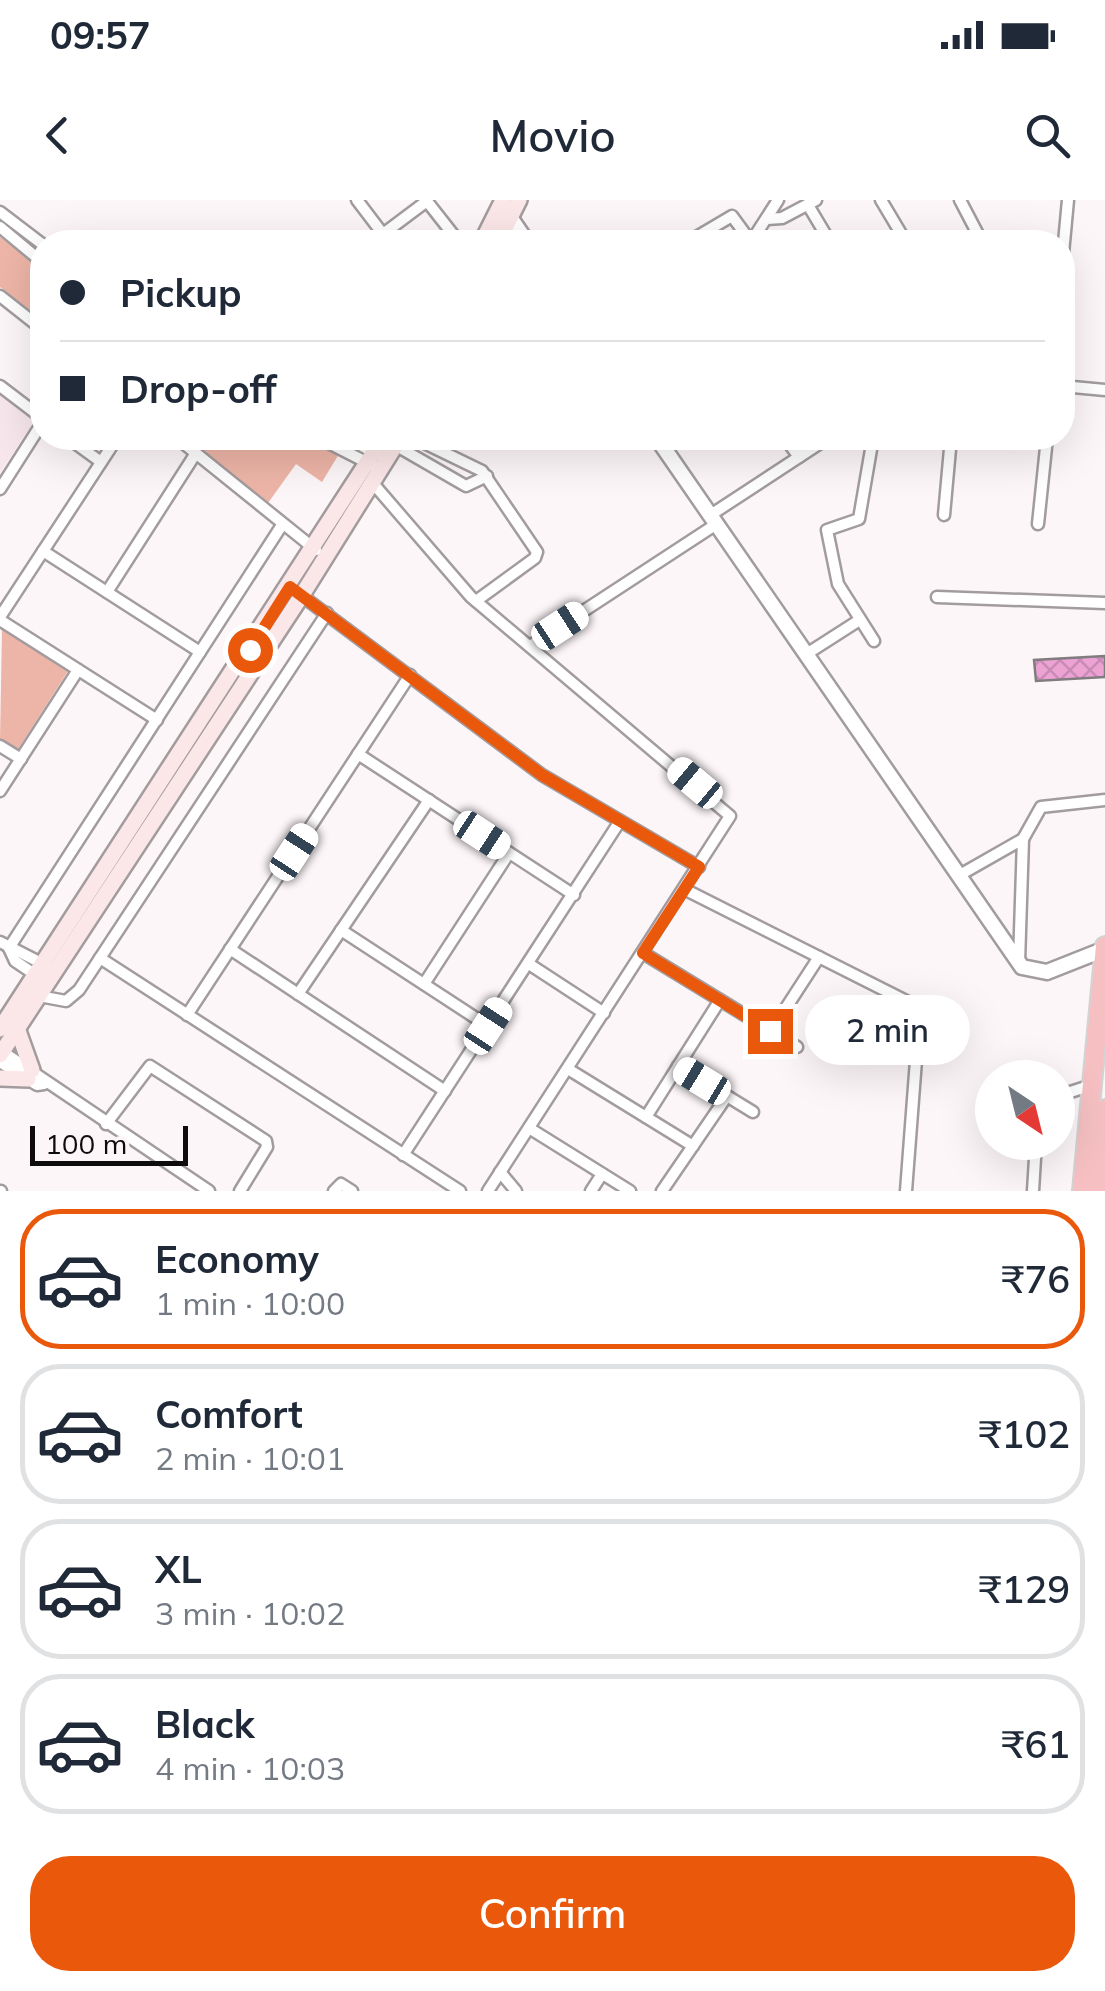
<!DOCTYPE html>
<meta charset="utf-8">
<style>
:root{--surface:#fff;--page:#f2f2f3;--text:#1f2937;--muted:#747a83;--line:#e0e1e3;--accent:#ea580c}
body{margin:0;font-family:Mulish,sans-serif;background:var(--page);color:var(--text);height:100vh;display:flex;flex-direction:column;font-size:38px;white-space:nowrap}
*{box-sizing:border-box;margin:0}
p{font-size:32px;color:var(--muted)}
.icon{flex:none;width:55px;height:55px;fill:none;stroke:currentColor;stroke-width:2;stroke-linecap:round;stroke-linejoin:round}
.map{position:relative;height:991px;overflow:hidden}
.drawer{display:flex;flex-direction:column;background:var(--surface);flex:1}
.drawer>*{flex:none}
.top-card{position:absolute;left:30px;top:30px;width:1045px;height:220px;border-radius:40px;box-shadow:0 10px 40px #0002;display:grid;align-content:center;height:220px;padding:0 30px;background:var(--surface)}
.needle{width:65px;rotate:145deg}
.buttons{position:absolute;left:975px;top:860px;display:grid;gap:20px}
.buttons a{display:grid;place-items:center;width:100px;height:100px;border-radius:50%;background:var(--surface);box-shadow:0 10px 40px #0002;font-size:50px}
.scale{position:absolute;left:30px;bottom:25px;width:158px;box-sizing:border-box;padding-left:10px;border:5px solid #0e0c0d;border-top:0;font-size:28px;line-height:35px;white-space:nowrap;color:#0e0c0d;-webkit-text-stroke:8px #fdf6f8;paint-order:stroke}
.end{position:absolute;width:45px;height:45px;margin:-22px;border:12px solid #ea580c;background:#fff;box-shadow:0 0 0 5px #fff}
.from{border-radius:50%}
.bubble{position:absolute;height:70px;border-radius:35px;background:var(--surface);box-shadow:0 10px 40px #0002;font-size:32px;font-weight:600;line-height:70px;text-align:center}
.car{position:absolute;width:30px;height:60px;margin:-30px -15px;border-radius:12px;box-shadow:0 0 8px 2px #0007;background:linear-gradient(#fff 24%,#345 0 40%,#fff 0 76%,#345 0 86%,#fff 0)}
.top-card b{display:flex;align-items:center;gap:35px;height:95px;font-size:38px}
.top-card b+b{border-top:2px solid var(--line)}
.top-card i{width:25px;height:25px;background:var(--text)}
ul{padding:18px 0 0;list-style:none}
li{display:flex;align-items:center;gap:30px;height:140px;margin:0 20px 15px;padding:0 10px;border:5px solid var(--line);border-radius:40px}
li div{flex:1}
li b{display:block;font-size:38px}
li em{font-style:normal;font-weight:600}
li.current{border-color:var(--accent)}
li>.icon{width:90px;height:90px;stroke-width:1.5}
.cta{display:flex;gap:20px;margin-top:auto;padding:20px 30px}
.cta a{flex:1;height:115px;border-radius:40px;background:var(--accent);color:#fff;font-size:40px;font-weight:600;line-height:115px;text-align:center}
.status{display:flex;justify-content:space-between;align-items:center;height:70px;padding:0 50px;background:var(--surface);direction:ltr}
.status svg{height:28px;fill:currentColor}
header{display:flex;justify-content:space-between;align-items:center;height:130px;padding:0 30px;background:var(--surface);font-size:45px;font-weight:600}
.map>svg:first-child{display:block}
.built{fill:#f7e7ec}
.green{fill:#edb5a7}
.building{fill:url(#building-cross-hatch);stroke:#817c7f;stroke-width:2.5}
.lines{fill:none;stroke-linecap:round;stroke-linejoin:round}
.minor-casing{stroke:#a29c9e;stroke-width:15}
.tertiary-casing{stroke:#a29c9e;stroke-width:19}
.secondary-casing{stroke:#a29c9e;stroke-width:20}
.trunk-casing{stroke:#d4d3d3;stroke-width:22}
.minor{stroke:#fff;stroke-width:10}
.tertiary{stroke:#fff;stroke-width:14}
.secondary{stroke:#fce7e8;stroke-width:15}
.trunk{stroke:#f6c0c2;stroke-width:18}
.route{stroke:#ea580c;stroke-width:12}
</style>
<div class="status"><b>09:57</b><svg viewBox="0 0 49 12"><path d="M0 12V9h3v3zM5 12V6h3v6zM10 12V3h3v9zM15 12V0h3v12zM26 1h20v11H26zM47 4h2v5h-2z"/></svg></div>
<header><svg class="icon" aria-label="back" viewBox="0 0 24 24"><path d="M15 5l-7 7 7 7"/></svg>Movio<svg class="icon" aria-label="search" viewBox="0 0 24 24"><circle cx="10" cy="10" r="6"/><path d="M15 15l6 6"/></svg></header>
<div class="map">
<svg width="1105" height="991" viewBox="0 0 1105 991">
<defs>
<pattern id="building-cross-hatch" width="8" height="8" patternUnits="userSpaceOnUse" patternTransform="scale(2.5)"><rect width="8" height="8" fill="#eca3d4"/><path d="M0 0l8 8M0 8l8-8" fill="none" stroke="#c98bb5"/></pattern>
</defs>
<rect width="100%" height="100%" fill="#fdf6f8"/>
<polygon class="built" points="0,196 34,221 0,273"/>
<g class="green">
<polygon points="0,37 42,68 42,120 0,87"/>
<polygon points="187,238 309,238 339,254 322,282 296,264 268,303"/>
<polygon points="2,429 68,471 17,551 0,540"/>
</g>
<polygon class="building" points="1105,456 1105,477 1036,481 1034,460"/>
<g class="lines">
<g class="minor-casing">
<g id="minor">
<polyline points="357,0 389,42"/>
<polyline points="426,0 459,42"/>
<polyline points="881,0 906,42"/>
<polyline points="960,0 982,42"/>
<polyline points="808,5 830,42"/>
<polyline points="0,12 42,44"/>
<polyline points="767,19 782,18 816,0"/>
<polyline points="0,27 42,62"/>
<polyline points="383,34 427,1"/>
<polyline points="688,42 732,16 751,42"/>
<polyline points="751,42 778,0"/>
<polyline points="1062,64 1068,0"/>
<polyline points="0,96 42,129"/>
<polyline points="0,186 42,218"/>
<polyline points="1062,186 1105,190"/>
<polyline points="68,238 101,262"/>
<polyline points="177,238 316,350"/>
<polyline points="319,238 372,265"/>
<polyline points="347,238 377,254"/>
<polyline points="414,238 482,271 537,352 535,358 476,401"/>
<polyline points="785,238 799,257"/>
<polyline points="873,238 859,319 827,330 838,384 874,441"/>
<polyline points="395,245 466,286 487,276"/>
<polyline points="371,281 471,397 730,616 488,991"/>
<polyline points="0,289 42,223"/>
<polyline points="944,315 951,238"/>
<polyline points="709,316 828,238"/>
<polyline points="1038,324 1047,238"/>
<polyline points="43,351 200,452"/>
<polyline points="290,387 542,575 699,667"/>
<polyline points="107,392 196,253"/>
<polyline points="937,397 1105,403"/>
<polyline points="0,417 117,238"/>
<polyline points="0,420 157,520"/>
<polyline points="530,446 715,325"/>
<polyline points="805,455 858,421"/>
<polyline points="0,546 21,559"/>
<polyline points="358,554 574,695"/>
<polyline points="0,591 78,470"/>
<polyline points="958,676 1023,639 1041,607 1105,600"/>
<polyline points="684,689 920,808 906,991"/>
<polyline points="341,730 488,826"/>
<polyline points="0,742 47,766"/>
<polyline points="9,748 282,325"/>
<polyline points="9,748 15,761 40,778"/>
<polyline points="230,749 445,891"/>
<polyline points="643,753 797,847"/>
<polyline points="100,758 460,991"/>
<polyline points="1019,762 1023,639"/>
<polyline points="529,764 604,813"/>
<polyline points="424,784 509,653"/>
<polyline points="298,794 429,600"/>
<polyline points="39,796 66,801 79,790 327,413"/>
<polyline points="187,815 410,475"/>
<polyline points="771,831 819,757"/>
<polyline points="0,850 209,991"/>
<polyline points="0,862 37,885 44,884"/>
<polyline points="678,866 753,912"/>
<polyline points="568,869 693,946"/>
<polyline points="1058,896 1092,885"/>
<polyline points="646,917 720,800"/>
<polyline points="106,924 150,866 266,941 267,947 240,991"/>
<polyline points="529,928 630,991"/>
<polyline points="403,955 620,621"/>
<polyline points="500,972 516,991"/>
<polyline points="0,991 1,991"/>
<polyline points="334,991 341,984 352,991"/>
<polyline points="591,991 602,974"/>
<polyline points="662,991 727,896"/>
<polyline points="1033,991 1036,942"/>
</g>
</g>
<g class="tertiary-casing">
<g id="tertiary">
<polyline points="505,10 527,42"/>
<polyline points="657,238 1022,767 1047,772 1105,749"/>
</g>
</g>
<g class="secondary-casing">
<g id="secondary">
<polyline points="482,42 503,0"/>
<polyline points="498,42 519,0"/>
<polyline points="17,828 32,870"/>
<polyline points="0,829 383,238"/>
<polyline points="0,855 302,395 400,238"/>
<polyline points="0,878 28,879"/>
</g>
</g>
<g class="trunk-casing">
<g id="trunk">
<polyline points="1082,991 1105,746"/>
<polyline points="1097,991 1105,909"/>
</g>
</g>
<use href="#minor" class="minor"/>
<use href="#tertiary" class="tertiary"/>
<use href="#secondary" class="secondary"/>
<use href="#trunk" class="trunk"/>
</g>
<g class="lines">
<polyline class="route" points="250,450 290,387 542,575 699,667 643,753 770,831"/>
</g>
</svg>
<div class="buttons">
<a><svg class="needle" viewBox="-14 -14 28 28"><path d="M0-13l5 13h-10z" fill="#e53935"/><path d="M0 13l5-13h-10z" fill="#747a83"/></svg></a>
</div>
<div class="scale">100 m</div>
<i class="end from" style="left:250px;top:450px"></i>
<i class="end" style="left:770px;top:831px"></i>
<div class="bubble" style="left:805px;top:795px;width:165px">2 min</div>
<i class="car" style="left:560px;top:426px;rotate:57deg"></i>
<i class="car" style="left:695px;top:583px;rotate:310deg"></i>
<i class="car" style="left:482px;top:635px;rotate:123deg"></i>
<i class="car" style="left:294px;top:652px;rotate:33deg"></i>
<i class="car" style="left:488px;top:826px;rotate:33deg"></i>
<i class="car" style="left:702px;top:881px;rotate:301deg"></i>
<div class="top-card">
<b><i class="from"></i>Pickup</b>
<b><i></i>Drop-off</b>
</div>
</div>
<section class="drawer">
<ul>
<li class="current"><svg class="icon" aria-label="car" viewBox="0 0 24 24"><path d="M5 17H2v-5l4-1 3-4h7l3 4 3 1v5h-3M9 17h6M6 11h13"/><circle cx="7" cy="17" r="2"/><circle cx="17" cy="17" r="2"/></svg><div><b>Economy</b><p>1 min · 10:00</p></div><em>₹76</em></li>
<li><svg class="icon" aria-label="car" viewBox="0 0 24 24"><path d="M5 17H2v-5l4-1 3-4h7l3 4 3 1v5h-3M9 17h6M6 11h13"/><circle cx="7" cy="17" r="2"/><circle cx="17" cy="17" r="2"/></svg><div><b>Comfort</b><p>2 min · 10:01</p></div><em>₹102</em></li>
<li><svg class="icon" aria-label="car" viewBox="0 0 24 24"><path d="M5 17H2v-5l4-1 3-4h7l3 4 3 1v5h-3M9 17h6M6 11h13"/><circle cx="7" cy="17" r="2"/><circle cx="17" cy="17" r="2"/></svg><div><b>XL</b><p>3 min · 10:02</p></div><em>₹129</em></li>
<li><svg class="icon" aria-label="car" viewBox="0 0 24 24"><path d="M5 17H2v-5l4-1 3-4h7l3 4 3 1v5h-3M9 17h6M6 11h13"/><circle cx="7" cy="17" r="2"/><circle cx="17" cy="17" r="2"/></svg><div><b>Black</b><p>4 min · 10:03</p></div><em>₹61</em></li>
</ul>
<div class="cta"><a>Confirm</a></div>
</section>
